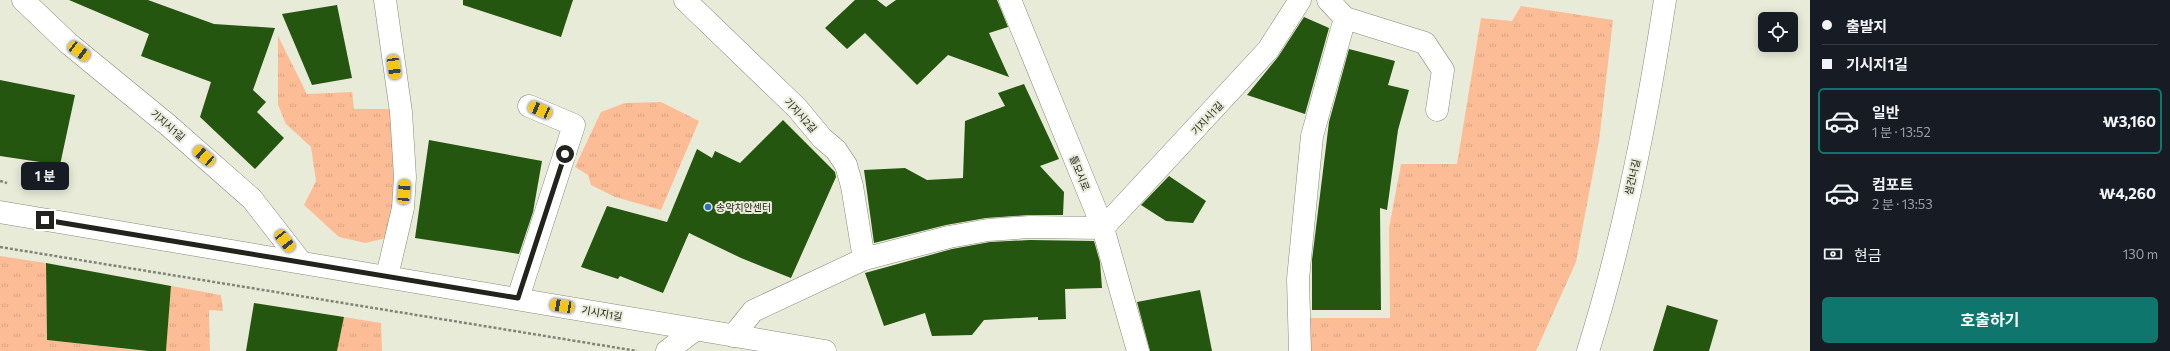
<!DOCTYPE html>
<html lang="ko">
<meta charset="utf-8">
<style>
:root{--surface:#171b24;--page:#242831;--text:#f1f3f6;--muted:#9ea1a6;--line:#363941;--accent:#0f766e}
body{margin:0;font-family:Commissioner,"Noto Sans KR",sans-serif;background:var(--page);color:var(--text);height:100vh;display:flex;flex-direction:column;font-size:15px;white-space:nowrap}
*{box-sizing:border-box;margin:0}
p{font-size:13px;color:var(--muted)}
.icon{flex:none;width:22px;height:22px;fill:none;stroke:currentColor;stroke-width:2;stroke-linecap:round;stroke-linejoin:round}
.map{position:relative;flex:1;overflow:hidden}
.panel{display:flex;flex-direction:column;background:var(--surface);width:360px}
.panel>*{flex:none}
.top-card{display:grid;align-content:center;height:88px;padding:0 12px;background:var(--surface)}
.buttons{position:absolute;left:1758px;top:12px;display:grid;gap:8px}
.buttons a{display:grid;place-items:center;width:40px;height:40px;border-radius:6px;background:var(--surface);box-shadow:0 2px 10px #0003;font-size:20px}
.end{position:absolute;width:18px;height:18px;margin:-9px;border:5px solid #22231c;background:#fff;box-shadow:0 0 0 2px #fff}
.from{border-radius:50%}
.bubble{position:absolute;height:28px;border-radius:6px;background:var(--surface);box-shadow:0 2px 10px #0003;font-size:13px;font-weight:700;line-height:28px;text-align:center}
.car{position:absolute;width:12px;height:24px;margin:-12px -6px;border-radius:5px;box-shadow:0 0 3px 1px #0007;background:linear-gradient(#f5c518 24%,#345 0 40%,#f5c518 0 76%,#345 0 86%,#f5c518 0)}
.top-card b{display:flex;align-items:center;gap:14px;height:38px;font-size:15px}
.top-card b+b{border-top:1px solid var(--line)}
.top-card i{width:10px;height:10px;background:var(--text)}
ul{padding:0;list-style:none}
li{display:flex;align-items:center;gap:12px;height:66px;margin:0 8px 6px;padding:0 4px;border:2px solid transparent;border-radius:6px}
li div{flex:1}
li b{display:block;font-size:15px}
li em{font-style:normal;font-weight:700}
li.active{border-color:var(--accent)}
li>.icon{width:36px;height:36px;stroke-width:1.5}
.pay{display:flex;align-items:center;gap:10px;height:44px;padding:0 12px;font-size:15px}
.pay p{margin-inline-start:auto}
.button{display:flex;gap:8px;margin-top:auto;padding:8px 12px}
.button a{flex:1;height:46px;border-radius:6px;background:var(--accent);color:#fff;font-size:16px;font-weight:700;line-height:46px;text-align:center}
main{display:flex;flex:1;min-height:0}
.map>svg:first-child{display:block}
.grass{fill:url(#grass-tufts)}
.building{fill:#24560f}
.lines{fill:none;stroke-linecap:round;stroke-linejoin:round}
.street-casing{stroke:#898a79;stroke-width:23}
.path{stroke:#828477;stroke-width:2.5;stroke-dasharray:3 2;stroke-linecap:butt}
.street{stroke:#fff;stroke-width:22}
.route{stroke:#22231c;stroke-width:5}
.poi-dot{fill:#2672c2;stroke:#e9ebd9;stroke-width:1.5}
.labels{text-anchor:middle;stroke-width:4;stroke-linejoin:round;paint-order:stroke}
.street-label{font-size:10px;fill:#22231c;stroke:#e9ebd9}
.poi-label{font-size:10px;fill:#22231c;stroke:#e9ebd9;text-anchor:start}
</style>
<main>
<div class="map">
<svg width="1810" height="351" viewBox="0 0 1810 351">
<defs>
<pattern id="grass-tufts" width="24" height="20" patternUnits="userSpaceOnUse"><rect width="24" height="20" fill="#fcbd96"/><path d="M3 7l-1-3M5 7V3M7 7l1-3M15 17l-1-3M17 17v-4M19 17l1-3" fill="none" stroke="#d8a281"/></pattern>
</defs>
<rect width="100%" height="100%" fill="#e9ebd9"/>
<g class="grass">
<polygon points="1521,6 1613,20 1599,141 1576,262 1536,351 1310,351 1309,318 1390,318 1389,228 1401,164 1457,164 1481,18 1512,21"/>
<polygon points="278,36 307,94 352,92 354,109 394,109 399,179 387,238 365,243 339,237 304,205 316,181 311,147 286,124 278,105"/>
<polygon points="661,102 699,121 661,210 615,197 591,185 588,175 575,167 601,112 625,103"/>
<polygon points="0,256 46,263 47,340 144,351 0,351"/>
<polygon points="171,286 221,295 223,311 209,310 210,351 166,351"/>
<polygon points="344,317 381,323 382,351 337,351"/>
</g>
<g class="building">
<polygon points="69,0 148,0 214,24 275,28 253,90 266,102 257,112 284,138 255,169 200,117 211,82 141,56 149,34"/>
<polygon points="463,0 573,0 561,37 463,5"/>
<polygon points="855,0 877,0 886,7 896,0 997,0 1008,27 989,33 1009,77 948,55 917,85 865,33 847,49 825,28"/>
<polygon points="337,5 352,78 312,85 282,14"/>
<polygon points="1304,17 1329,28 1305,114 1247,95 1278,57"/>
<polygon points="1349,49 1395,61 1388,85 1409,90 1398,130 1387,210 1380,208 1381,310 1312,310 1312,260 1329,122"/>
<polygon points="0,80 75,95 60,165 0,156"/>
<polygon points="1024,84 1059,159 1040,166 1064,192 1063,215 1029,215 986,218 946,225 874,243 864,170 905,168 927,180 963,178 965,121 1005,106 998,93"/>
<polygon points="783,120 835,172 836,177 791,278 741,258 689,233 663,293 620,276 618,279 581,267 607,206 667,222 697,149 712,158 715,151 740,163"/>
<polygon points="429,140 542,161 533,212 519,254 415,238"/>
<polygon points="1169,176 1206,201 1193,223 1166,221 1141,205"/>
<polygon points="1030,240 1094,241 1100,262 1102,288 1065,289 1066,319 1038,320 1038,317 984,320 972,335 932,336 925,313 884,326 865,273 952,249 990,242"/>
<polygon points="46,263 171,286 166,351 148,351 47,340"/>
<polygon points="1200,290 1212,351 1150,351 1137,302"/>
<polygon points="254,303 344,317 337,351 246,351"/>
<polygon points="1667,305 1718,320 1709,351 1653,351"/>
</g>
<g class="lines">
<g class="street-casing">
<g id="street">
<polyline points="23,0 68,43 168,125 252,199 301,262"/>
<polyline points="385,0 401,112 405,177 403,208 387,276"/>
<polyline points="685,0 797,108 822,138 836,150 846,165 852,186 864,259"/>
<polyline points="1010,0 1103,228 1138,351"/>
<polyline points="1328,0 1345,18"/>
<polyline points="0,212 825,351"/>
<polyline points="518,298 574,125 529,106"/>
<polyline points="733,336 753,311 864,259 949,237 988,230 1030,227 1103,228 1268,50 1300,0"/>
<polyline points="667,351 695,330"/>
<polyline points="1300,351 1298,279 1312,136 1345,18 1425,43 1443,70 1437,110"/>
<path d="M1588 351C1624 237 1647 118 1665 0"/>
</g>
</g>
<g class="path">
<polyline points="0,181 7,183"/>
<polyline points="0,247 637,351"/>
</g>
<use href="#street" class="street"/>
</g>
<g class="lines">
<polyline class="route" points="45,220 518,298 565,154"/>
</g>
<circle class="poi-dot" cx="708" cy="207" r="4"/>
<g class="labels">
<g class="street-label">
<text transform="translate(801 115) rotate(48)" y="4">기지시2길</text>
<text transform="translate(1207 118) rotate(-47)" y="4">기지시1길</text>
<text transform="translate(168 125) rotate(41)" y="4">기지시1길</text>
<text transform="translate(1080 173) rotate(68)" y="4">틀모시로</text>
<text transform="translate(1632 177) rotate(-77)" y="4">샘건너길</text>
<text transform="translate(602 313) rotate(10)" y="4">기시지1길</text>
</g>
<g class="poi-label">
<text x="716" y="211">송악치안센터</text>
</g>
</g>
</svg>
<div class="buttons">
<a><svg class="icon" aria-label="locate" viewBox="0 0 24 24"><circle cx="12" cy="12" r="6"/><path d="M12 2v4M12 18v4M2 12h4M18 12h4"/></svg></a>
</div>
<i class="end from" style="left:565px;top:154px"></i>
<i class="end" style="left:45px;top:220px"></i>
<div class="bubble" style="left:21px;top:162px;width:48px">1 분</div>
<i class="car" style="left:79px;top:51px;rotate:127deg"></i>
<i class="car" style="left:394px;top:67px;rotate:172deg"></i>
<i class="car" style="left:540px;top:110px;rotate:293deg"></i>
<i class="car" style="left:204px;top:156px;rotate:311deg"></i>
<i class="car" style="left:404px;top:192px;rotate:4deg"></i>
<i class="car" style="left:285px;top:241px;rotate:142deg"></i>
<i class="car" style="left:562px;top:306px;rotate:280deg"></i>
</div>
<section class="panel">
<div class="top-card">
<b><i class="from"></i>출발지</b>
<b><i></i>기시지1길</b>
</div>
<ul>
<li class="active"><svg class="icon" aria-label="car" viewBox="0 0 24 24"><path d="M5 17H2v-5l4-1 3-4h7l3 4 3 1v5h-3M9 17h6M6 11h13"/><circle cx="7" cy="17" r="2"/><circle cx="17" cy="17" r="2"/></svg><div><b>일반</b><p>1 분 · 13:52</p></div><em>₩3,160</em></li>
<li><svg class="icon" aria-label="car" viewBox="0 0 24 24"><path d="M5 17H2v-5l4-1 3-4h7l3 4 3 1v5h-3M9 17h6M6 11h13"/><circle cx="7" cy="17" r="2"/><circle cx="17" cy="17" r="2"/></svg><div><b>컴포트</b><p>2 분 · 13:53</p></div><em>₩4,260</em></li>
</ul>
<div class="pay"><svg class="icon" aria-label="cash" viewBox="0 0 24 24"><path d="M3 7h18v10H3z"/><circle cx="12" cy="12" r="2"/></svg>현금<p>130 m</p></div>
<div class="button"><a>호출하기</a></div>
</section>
</main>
